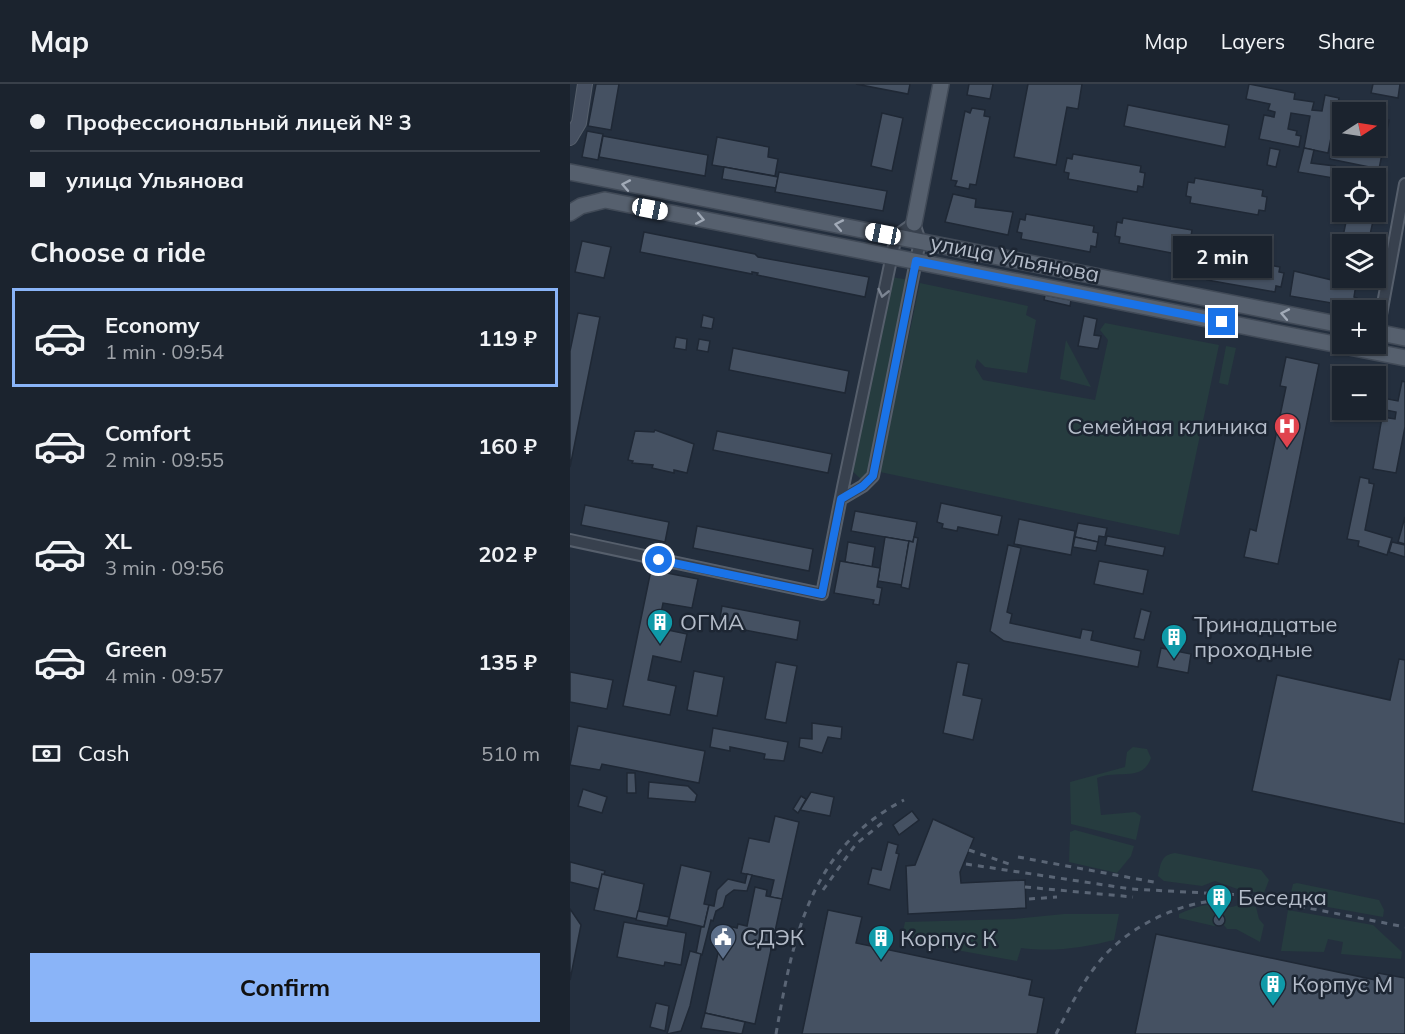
<!DOCTYPE html>
<meta charset="utf-8">
<style>
:root{--surface:#1b232e;--page:#242b36;--text:#f1f3f6;--muted:#a0a4aa;--line:#39404a;--accent:#8ab4f8}
body{margin:0;font-family:Mulish,sans-serif;background:var(--page);color:var(--text);height:100vh;display:flex;flex-direction:column;font-size:22px;white-space:nowrap}
*{box-sizing:border-box;margin:0}
p{font-size:20px;color:var(--muted)}
.icon{flex:none;width:33px;height:33px;fill:none;stroke:currentColor;stroke-width:2;stroke-linecap:round;stroke-linejoin:round}
.map{position:relative;flex:1;overflow:hidden}
.sheet{display:flex;flex-direction:column;background:var(--surface);width:570px}
.sheet>*{flex:none}
.hud{display:grid;align-content:center;height:132px;padding:0 30px;background:var(--surface)}
.needle{width:39px;rotate:78deg}
.controls{position:absolute;left:762px;top:18px;display:grid;gap:12px}
.controls a{display:grid;place-items:center;width:54px;height:54px;border-radius:0px;background:var(--surface);box-shadow:0 2px 4px #0004,0 0 0 2px var(--line);font-size:30px}
.end{position:absolute;width:27px;height:27px;margin:-14px;border:8px solid #1a73e8;background:#fff;box-shadow:0 0 0 3px #fff}
.from{border-radius:50%}
.bubble{position:absolute;height:42px;border-radius:0px;background:var(--surface);box-shadow:0 2px 4px #0004,0 0 0 2px var(--line);font-size:20px;font-weight:700;line-height:42px;text-align:center}
.car{position:absolute;width:18px;height:36px;margin:-18px -9px;border-radius:8px;box-shadow:0 0 4px 2px #0007;background:linear-gradient(#fff 24%,#345 0 40%,#fff 0 76%,#345 0 86%,#fff 0)}
.hud b{display:flex;align-items:center;gap:21px;height:57px;font-size:22px}
.hud b+b{border-top:2px solid var(--line)}
.hud i{width:15px;height:15px;background:var(--text)}
ul{padding:0;list-style:none}
li{display:flex;align-items:center;gap:18px;height:99px;margin:0 12px 9px;padding:0 18px;border:3px solid transparent;border-radius:0px}
li div{flex:1}
li b{display:block;font-size:22px}
li em{font-style:normal;font-weight:700}
li.selected{border-color:var(--accent)}
li>.icon{width:54px;height:54px;stroke-width:1.5}
h2{padding:0 30px;font-size:27px;line-height:72px}
.pay{display:flex;align-items:center;gap:15px;height:66px;padding:0 30px;font-size:22px}
.pay p{margin-inline-start:auto}
.cta{display:flex;gap:12px;margin-top:auto;padding:12px 30px}
.cta a{flex:1;height:69px;border-radius:0px;background:var(--accent);color:#111;font-size:24px;font-weight:700;line-height:69px;text-align:center}
header{display:flex;align-items:center;gap:36px;box-sizing:border-box;height:84px;padding:0 30px;background:var(--surface);border-bottom:2px solid var(--line)}
header strong{font-size:28px}
nav{display:flex;gap:33px;margin-inline-start:auto;font-size:21px}
main{display:flex;flex:1;min-height:0}
.map>svg:first-child{display:block}
.green{fill:#263c3f}
.building{fill:#455162;stroke:#1f2835;stroke-width:1.5}
.lines{fill:none;stroke-linecap:round;stroke-linejoin:round}
.street-casing{stroke:#565f6c;stroke-width:14}
.secondary-casing{stroke:#565f6c;stroke-width:16}
.primary-casing{stroke:#414a57;stroke-width:18}
.street{stroke:#38414e;stroke-width:10}
.secondary{stroke:#465061;stroke-width:14}
.primary{stroke:#56606e;stroke-width:15}
.rail{stroke:#5a6575;stroke-width:3;stroke-dasharray:6 6;stroke-linecap:butt}
.oneway{stroke:#a1aab7}
.oneway2{stroke:#7c8592}
.route{stroke:#1a73e8;stroke-width:8}
.labels{text-anchor:middle;stroke-width:5;stroke-linejoin:round;paint-order:stroke}
.street-label{font-size:22px;fill:#b4bcc9;stroke:#1d2633}
.poi-label{font-size:22px;fill:#b4bcc9;stroke:#1d2633;text-anchor:start}
</style>
<header>
<strong>Map</strong>
<nav><a>Map</a><a>Layers</a><a>Share</a></nav>
</header>
<main>
<section class="sheet">
<div class="hud">
<b><i class="from"></i>Профессиональный лицей № 3</b>
<b><i></i>улица Ульянова</b>
</div>
<h2>Choose a ride</h2>
<ul>
<li class="selected"><svg class="icon" aria-label="car" viewBox="0 0 24 24"><path d="M5 17H2v-5l4-1 3-4h7l3 4 3 1v5h-3M9 17h6M6 11h13"/><circle cx="7" cy="17" r="2"/><circle cx="17" cy="17" r="2"/></svg><div><b>Economy</b><p>1 min · 09:54</p></div><em>119 ₽</em></li>
<li><svg class="icon" aria-label="car" viewBox="0 0 24 24"><path d="M5 17H2v-5l4-1 3-4h7l3 4 3 1v5h-3M9 17h6M6 11h13"/><circle cx="7" cy="17" r="2"/><circle cx="17" cy="17" r="2"/></svg><div><b>Comfort</b><p>2 min · 09:55</p></div><em>160 ₽</em></li>
<li><svg class="icon" aria-label="car" viewBox="0 0 24 24"><path d="M5 17H2v-5l4-1 3-4h7l3 4 3 1v5h-3M9 17h6M6 11h13"/><circle cx="7" cy="17" r="2"/><circle cx="17" cy="17" r="2"/></svg><div><b>XL</b><p>3 min · 09:56</p></div><em>202 ₽</em></li>
<li><svg class="icon" aria-label="car" viewBox="0 0 24 24"><path d="M5 17H2v-5l4-1 3-4h7l3 4 3 1v5h-3M9 17h6M6 11h13"/><circle cx="7" cy="17" r="2"/><circle cx="17" cy="17" r="2"/></svg><div><b>Green</b><p>4 min · 09:57</p></div><em>135 ₽</em></li>
</ul>
<div class="pay"><svg class="icon" aria-label="cash" viewBox="0 0 24 24"><path d="M3 7h18v10H3z"/><circle cx="12" cy="12" r="2"/></svg>Cash<p>510 m</p></div>
<div class="cta"><a>Confirm</a></div>
</section>
<div class="map">
<svg width="835" height="950" viewBox="0 0 835 950">
<rect width="100%" height="100%" fill="#242f3e"/>
<g class="green">
<polygon points="321,193 340,196 300,390 293,397 280,385"/>
<polygon points="350,199 458,222 456,231 466,236 457,289 415,283 407,275 405,283 413,296 525,316 538,256 530,246 535,239 649,261 609,451 310,388"/>
<polygon points="496,256 521,303 490,295"/>
<polygon points="656,262 666,264 658,301 649,299"/>
<path d="M563 663 577 665 581 674C572 699 548 685 527 694L531 731 565 728 571 732 566 756 501 740 500 698 555 683 557 668Z"/>
<polygon points="505,746 564,762 561,772 547,789 499,778 500,748"/>
<path d="M605 769 691 786 699 796 694 809 673 807 645 797 632 802 594 797 588 792C591 779 591 771 605 769Z"/>
<polygon points="727,799 809,816 814,826 813,833 719,816 723,800"/>
<path d="M670 820 686 823 689 835 694 841 690 858 666 845H657L653 840 644 842 609 834V830C618 826 628 822 637 821 650 820 657 827 670 820Z"/>
<polygon points="718,826 803,841 832,868 831,875 771,870 773,858 758,855 754,868 711,867"/>
<path d="M494 830H549L544 856C513 864 483 868 451 864L447 877 331 856 335 838 444 835Z"/>
</g>
<g class="building">
<polygon points="26,0 49,0 41,46 18,42"/>
<polygon points="286,0 340,0 338,10"/>
<polygon points="399,0 423,0 420,15 397,11"/>
<polygon points="458,0 512,0 508,25 497,23 486,81 444,73"/>
<polygon points="679,0 725,9 724,15 744,18 742,26 752,27 755,11 769,14 758,69 734,64 740,32 721,29 718,45 727,47 726,51 731,52 729,63 689,55 694,31 704,33 705,28 698,26 700,20 676,15"/>
<polygon points="803,0 830,0 828,14 801,9"/>
<polygon points="558,21 659,41 655,63 554,42"/>
<polygon points="402,24 415,26 414,32 420,33 406,101 400,100 399,105 385,102 387,97 381,96 395,27 400,29"/>
<polygon points="769,26 781,28 772,28 772,62 806,62 806,34 819,36 809,85 760,75"/>
<polygon points="312,29 333,34 322,87 301,82"/>
<polygon points="17,47 33,50 28,76 12,73"/>
<polygon points="33,52 138,71 135,92 29,73"/>
<polygon points="147,53 199,63 198,73 208,75 205,92 142,81"/>
<polygon points="700,64 710,66 706,83 697,81"/>
<polygon points="734,64 744,66 741,79 765,82 763,94 728,88"/>
<polygon points="503,70 571,82 570,88 575,89 573,103 568,102 567,108 498,95 499,89 494,88 497,74 502,75"/>
<polygon points="154,83 208,93 206,104 152,95"/>
<polygon points="209,88 317,107 313,127 205,108"/>
<polygon points="625,94 693,106 692,112 697,113 695,127 689,126 688,131 620,119 621,113 616,112 618,98 624,99"/>
<polygon points="383,110 406,115 405,123 443,128 438,151 375,138"/>
<polygon points="778,128 805,128 798,160 772,160 772,178 768,177"/>
<polygon points="456,130 524,142 523,148 528,149 526,163 521,162 520,168 451,155 452,149 447,148 450,135 455,136"/>
<polygon points="553,134 622,146 621,152 626,153 623,167 618,166 617,172 549,159 550,153 545,152 547,138 552,139"/>
<polygon points="74,148 185,170 188,173 299,193 295,213 187,191 188,189 182,188 182,190 70,168"/>
<polygon points="12,157 41,163 34,194 5,188"/>
<polygon points="641,170 710,183 709,188 714,189 711,203 706,202 705,208 637,196 638,190 633,189 635,175 640,176"/>
<polygon points="724,187 762,196 764,188 772,190 772,194 787,194 784,213 787,214 785,223 720,212"/>
<polygon points="475,211 501,216 500,222 474,216"/>
<polygon points="8,229 30,233 0,383 0,267"/>
<polygon points="133,231 144,234 142,245 131,243"/>
<polygon points="514,232 527,235 524,251 531,252 528,265 508,262"/>
<polygon points="106,253 117,255 116,266 104,264"/>
<polygon points="129,255 140,257 138,268 127,266"/>
<polygon points="163,264 279,287 275,309 159,286"/>
<polygon points="716,273 749,280 708,480 674,473 680,445 686,447 716,303 710,302"/>
<polygon points="832,297 835,298 835,343 826,389 803,385 812,333 825,335 826,328 806,324 806,309 812,311 812,314 828,317"/>
<polygon points="85,346 124,360 117,389 104,386 104,389 82,384 83,381 62,379 63,377 58,376 65,347 84,348"/>
<polygon points="147,347 262,370 258,389 143,366"/>
<polygon points="790,393 799,395 799,399 804,400 795,446 822,454 817,471 788,462 789,457 777,455"/>
<polygon points="371,419 432,432 428,451 388,443 387,447 372,444 373,440 367,438"/>
<polygon points="15,421 99,438 95,458 11,441"/>
<polygon points="285,427 347,438 343,458 281,447"/>
<polygon points="835,433 835,460 828,458"/>
<polygon points="449,435 505,447 501,471 444,460"/>
<polygon points="508,439 537,444 535,453 529,452 528,458 505,453"/>
<polygon points="127,442 243,465 239,487 123,464"/>
<polygon points="537,452 595,463 593,472 535,461"/>
<polygon points="315,453 339,457 332,501 308,497"/>
<polygon points="344,453 348,454 339,505 331,503 339,457 343,458"/>
<polygon points="505,453 528,458 526,467 503,463"/>
<polygon points="278,458 305,463 302,483 275,478"/>
<polygon points="822,458 835,461 835,473 819,468"/>
<polygon points="438,461 451,464 437,528 442,530 440,539 510,554 512,545 523,547 521,556 571,567 568,583 434,557 420,547"/>
<polygon points="270,477 310,484 307,503 312,504 309,521 303,520 304,516 264,509"/>
<polygon points="529,477 578,486 573,510 524,500"/>
<polygon points="81,486 128,495 122,524 93,519 88,544 117,550 111,578 83,572 78,596 106,602 100,631 53,622"/>
<polygon points="152,522 230,537 227,556 149,541"/>
<polygon points="571,525 581,528 574,556 564,554"/>
<polygon points="591,564 621,570 618,589 587,583"/>
<polygon points="829,575 835,576 835,740 682,707 707,591 820,616"/>
<polygon points="206,578 227,582 216,639 195,635"/>
<polygon points="387,578 399,580 393,611 412,615 403,656 373,649"/>
<polygon points="124,587 154,593 147,632 117,626"/>
<polygon points="0,588 43,596 37,625 0,618"/>
<polygon points="242,639 272,643 271,655 258,653 252,669 229,663 230,654 242,655"/>
<polygon points="8,642 135,667 129,699 32,680 30,686 0,681"/>
<polygon points="143,644 218,658 214,677 194,675 195,670 160,663 160,667 140,663"/>
<polygon points="57,689 65,689 66,709 57,709"/>
<polygon points="79,698 118,702 127,711 125,718 78,714"/>
<polygon points="13,705 37,713 32,729 8,722"/>
<polygon points="241,708 264,713 260,732 230,726"/>
<polygon points="231,712 236,715 228,729 223,725"/>
<polygon points="342,727 349,736 329,751 323,741"/>
<polygon points="205,732 229,738 212,815 200,813 204,796 171,789 179,754 199,758"/>
<polygon points="363,735 404,754 390,788 391,799 455,796 456,824 338,830 336,782 345,781"/>
<polygon points="318,758 328,761 326,769 329,770 320,806 298,800 302,784 311,786"/>
<polygon points="0,778 35,787 29,805 0,798"/>
<polygon points="111,781 141,788 134,820 139,821 134,843 99,835"/>
<polygon points="32,790 74,800 67,835 24,826"/>
<polygon points="177,790 182,791 177,807 164,806 156,812 153,823 146,827 143,837 141,836 132,871 126,869 131,843 134,843 139,821 144,822 147,806 158,795 175,799"/>
<polygon points="185,803 197,806 196,812 212,815 185,940 135,929 154,841 167,844 168,840 177,842"/>
<polygon points="0,825 11,841 0,896"/>
<polygon points="258,826 292,833 286,859 462,896 459,911 474,914 467,950 232,950"/>
<polygon points="68,827 99,833 97,842 66,836"/>
<circle cx="649" cy="836" r="6"/>
<polygon points="54,838 116,849 111,881 95,878 94,882 47,873"/>
<polygon points="586,850 806,896 808,889 835,894 835,950 565,950"/>
<polygon points="120,867 131,870 120,922 111,947 97,950"/>
<polygon points="86,919 99,922 95,947 80,943"/>
<polygon points="135,929 175,938 172,950 131,944"/>
</g>
<g class="lines">
<g class="street-casing">
<g id="street">
<polyline points="806,258 835,100"/>
<path d="M0 456 252 510C259 474 266 438 273 403L326 152 344 139 350 157 303 392 293 402 271 415"/>
</g>
</g>
<g class="secondary-casing">
<polyline id="secondary" points="0,54 9,39 15,0"/>
</g>
<g class="primary-casing">
<g id="primary">
<polyline points="0,88 772,241"/>
<polyline points="0,129 11,122 35,116 835,274"/>
<polyline points="344,139 371,0"/>
<polyline points="806,248 835,254"/>
</g>
</g>
<use href="#street" class="street"/>
<use href="#secondary" class="secondary"/>
<use href="#primary" class="primary"/>
<g class="rail">
<polyline points="399,766 439,780"/>
<polyline points="448,773 589,799"/>
<polyline points="396,780 561,805 672,811 835,843"/>
<polyline points="455,803 563,813"/>
<polyline points="253,806 286,760 312,739"/>
<polyline points="459,815 487,813"/>
<path d="M206 950C223 854 239 765 334 716"/>
<path d="M486 950C499 925 511 900 529 878 557 843 610 817 655 816"/>
</g>
</g>
<defs><path id="oneway-chevron" d="M-2-3.5L2.5 0L-2 3.5" fill="none" stroke-width="1.6" stroke-linecap="round" stroke-linejoin="round" transform="scale(1.5)"/></defs>
<g class="oneway">
<use href="#oneway-chevron" transform="translate(56 101) rotate(-169)"/>
<use href="#oneway-chevron" transform="translate(130 135) rotate(11)"/>
<use href="#oneway-chevron" transform="translate(269 141) rotate(-169)"/>
<use href="#oneway-chevron" transform="translate(715 230) rotate(-169)"/>
</g>
<use class="oneway2" href="#oneway-chevron" transform="translate(313 209) rotate(103)"/>
<g class="lines">
<polyline class="route" points="89,476 252,510 271,415 293,402 303,392 346,177 652,238"/>
</g>
<defs>
<g id="hospital-pin" transform="scale(1.35)"><path d="M0 17L-7.5 6A9.5 9.5 0 1 1 7.5 6Z" fill="#e0444e" stroke="#1d2633"/><path d="M-5-5h3v3.5h4V-5h3V5h-3V1.5h-4V5h-3Z" fill="#fff"/></g>
<g id="building-pin" transform="scale(1.35)"><path d="M0 17L-7.5 6A9.5 9.5 0 1 1 7.5 6Z" fill="#0f9aa8" stroke="#1d2633"/><path d="M-4-6H4V6H1V3H-1V6H-4ZM-2.5-4.3h1.7v1.8h-1.7ZM.8-4.3h1.7v1.8H.8ZM-2.5-1h1.7V.8h-1.7ZM.8-1h1.7V.8H.8Z" fill="#fff"/></g>
<g id="civic-pin" transform="scale(1.35)"><path d="M0 17L-7.5 6A9.5 9.5 0 1 1 7.5 6Z" fill="#5c6f8a" stroke="#1d2633"/><path d="M-.6-6.5H3V-4.5H.6V-3L4-1V1h2V6H-6V1h2V-1L-.6-3ZM-1.2 2.5V6h2.4V2.5Z" fill="#fff"/></g>
</defs>
<g fill-rule="evenodd">
<use href="#hospital-pin" x="717" y="342"/>
<use href="#building-pin" x="90" y="538"/>
<use href="#building-pin" x="604" y="553"/>
<use href="#building-pin" x="649" y="813"/>
<use href="#civic-pin" x="153" y="853"/>
<use href="#building-pin" x="311" y="854"/>
<use href="#building-pin" x="703" y="900"/>
</g>
<g class="labels">
<g class="street-label">
<text transform="translate(445 174) rotate(11)" y="8">улица Ульянова</text>
</g>
<g class="poi-label">
<text x="698" y="350" text-anchor="end">Семейная клиника</text>
<text x="110" y="546">ОГМА</text>
<text x="624" y="548">Тринадцатые<tspan x="624" dy="25">проходные</tspan></text>
<text x="668" y="821">Беседка</text>
<text x="172" y="861">СДЭК</text>
<text x="330" y="862">Корпус К</text>
<text x="722" y="908">Корпус М</text>
</g>
</g>
</svg>
<div class="controls">
<a><svg class="needle" viewBox="-14 -14 28 28"><path d="M0-13l5 13h-10z" fill="#e53935"/><path d="M0 13l5-13h-10z" fill="#a0a4aa"/></svg></a>
<a><svg class="icon" aria-label="locate" viewBox="0 0 24 24"><circle cx="12" cy="12" r="6"/><path d="M12 2v4M12 18v4M2 12h4M18 12h4"/></svg></a>
<a><svg class="icon" aria-label="layers" viewBox="0 0 24 24"><path d="M12 4l9 5-9 5-9-5zM3 14l9 5 9-5"/></svg></a>
<a>+</a>
<a>−</a>
</div>
<i class="end from" style="left:89px;top:476px"></i>
<i class="end" style="left:652px;top:238px"></i>
<div class="bubble" style="left:603px;top:152px;width:99px">2 min</div>
<i class="car" style="left:80px;top:125px;rotate:101deg"></i>
<i class="car" style="left:313px;top:150px;rotate:281deg"></i>
</div>
</main>
